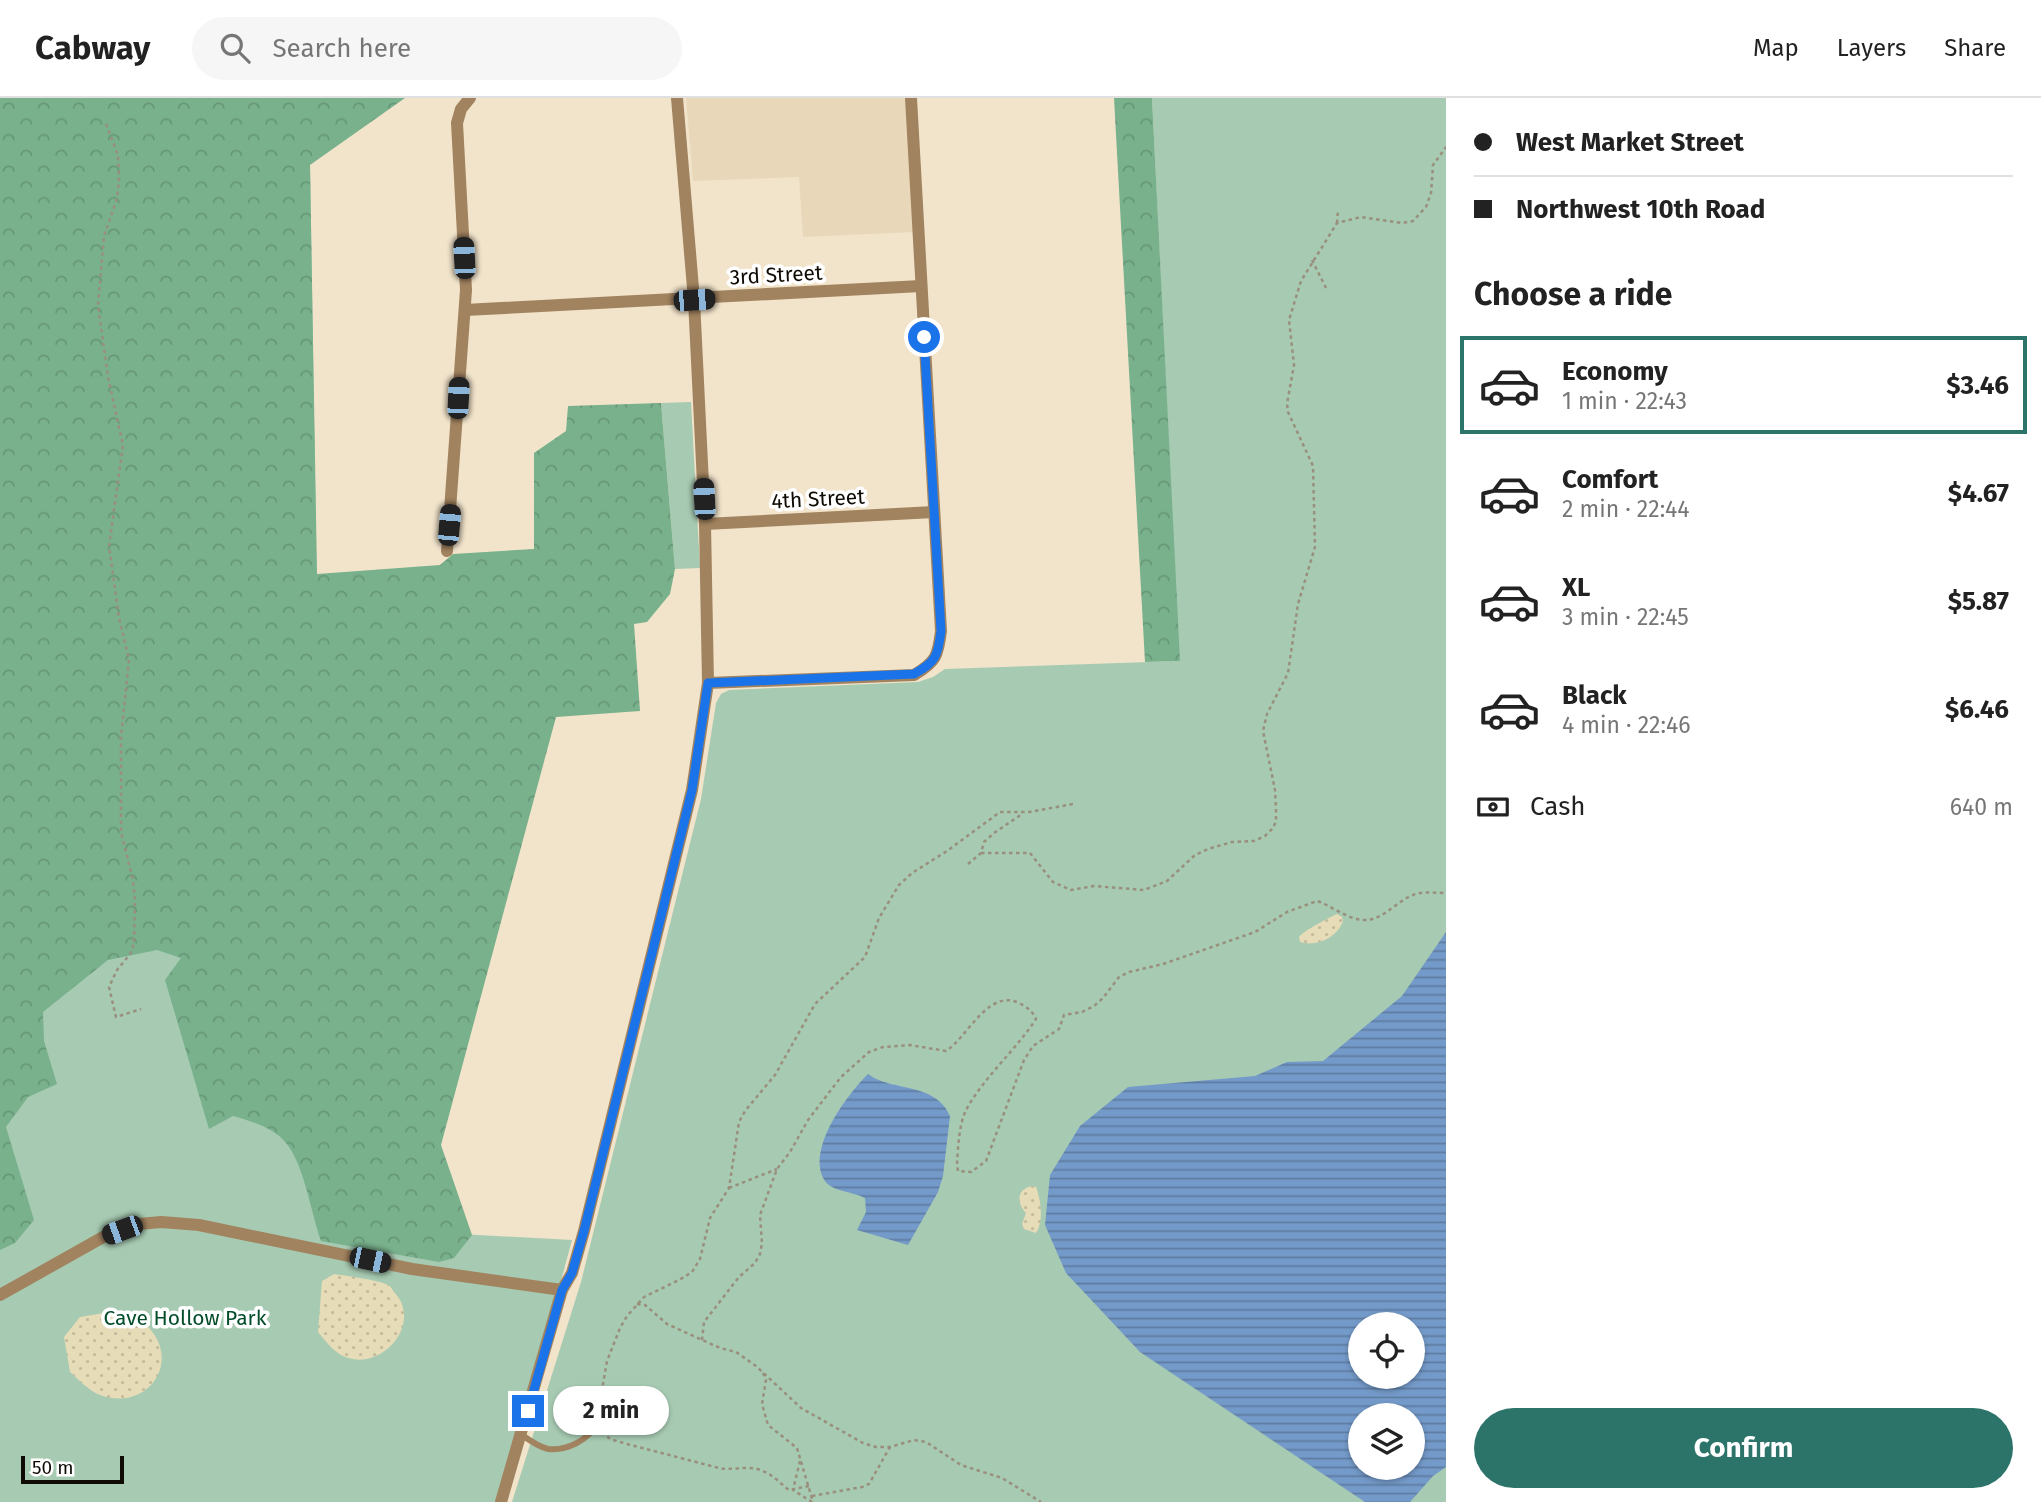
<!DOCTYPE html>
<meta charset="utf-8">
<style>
:root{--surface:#fff;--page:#f6f6f6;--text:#222;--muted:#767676;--line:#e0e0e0;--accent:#2c736a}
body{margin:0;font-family:"Fira Sans",sans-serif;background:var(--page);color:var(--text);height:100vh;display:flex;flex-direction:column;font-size:26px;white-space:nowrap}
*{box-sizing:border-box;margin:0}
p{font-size:23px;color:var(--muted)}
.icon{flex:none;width:38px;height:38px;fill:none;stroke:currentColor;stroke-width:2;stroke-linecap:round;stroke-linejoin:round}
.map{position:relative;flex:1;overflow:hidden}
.side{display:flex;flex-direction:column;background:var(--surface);width:595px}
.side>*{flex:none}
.hud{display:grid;align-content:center;height:154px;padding:0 28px;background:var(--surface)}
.tools{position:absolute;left:1348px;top:1214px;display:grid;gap:14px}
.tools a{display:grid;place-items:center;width:77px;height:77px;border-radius:50%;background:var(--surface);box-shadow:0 2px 5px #0004;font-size:35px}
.scale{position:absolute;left:21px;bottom:18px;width:103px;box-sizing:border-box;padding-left:7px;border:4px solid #0f0b04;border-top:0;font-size:19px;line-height:24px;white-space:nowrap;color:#0f0b04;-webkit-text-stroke:5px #fff;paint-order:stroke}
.end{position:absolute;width:32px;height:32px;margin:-16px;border:9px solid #1a73e8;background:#fff;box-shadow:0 0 0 4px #fff}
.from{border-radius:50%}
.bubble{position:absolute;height:49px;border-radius:24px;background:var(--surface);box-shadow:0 2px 5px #0004;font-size:23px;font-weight:700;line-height:49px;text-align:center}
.car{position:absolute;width:21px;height:42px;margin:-21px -10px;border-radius:9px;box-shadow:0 0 5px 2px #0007;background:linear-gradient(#222 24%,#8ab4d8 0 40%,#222 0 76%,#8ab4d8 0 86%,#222 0)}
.hud b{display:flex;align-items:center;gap:24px;height:66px;font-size:26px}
.hud b+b{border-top:2px solid var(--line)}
.hud i{width:18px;height:18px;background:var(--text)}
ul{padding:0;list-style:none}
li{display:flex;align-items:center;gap:21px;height:98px;margin:0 14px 10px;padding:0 14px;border:4px solid transparent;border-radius:0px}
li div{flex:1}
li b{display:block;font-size:26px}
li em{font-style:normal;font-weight:700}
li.current{border-color:var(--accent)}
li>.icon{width:63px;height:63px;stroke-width:1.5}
h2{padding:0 28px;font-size:32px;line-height:84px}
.pay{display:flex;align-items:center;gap:18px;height:77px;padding:0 28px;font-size:26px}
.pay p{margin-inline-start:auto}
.cta{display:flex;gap:14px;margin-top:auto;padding:14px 28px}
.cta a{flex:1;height:80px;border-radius:42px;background:var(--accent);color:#fff;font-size:28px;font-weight:700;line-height:80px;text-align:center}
header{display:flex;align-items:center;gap:42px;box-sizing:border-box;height:98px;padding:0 35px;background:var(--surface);border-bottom:2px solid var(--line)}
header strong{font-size:33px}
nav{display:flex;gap:38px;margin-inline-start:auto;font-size:24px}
.search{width:490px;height:63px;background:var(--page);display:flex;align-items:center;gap:18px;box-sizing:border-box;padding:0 24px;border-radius:38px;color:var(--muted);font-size:26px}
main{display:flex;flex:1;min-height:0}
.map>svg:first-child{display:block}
.built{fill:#e8d7b8}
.green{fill:#a7cab2;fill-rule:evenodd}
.forest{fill:url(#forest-crowns)}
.sand{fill:url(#sand-dots)}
.water{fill:url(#water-rules);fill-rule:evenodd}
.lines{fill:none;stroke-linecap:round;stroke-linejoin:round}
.path{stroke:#998f7d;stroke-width:2.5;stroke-dasharray:3.5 3.5;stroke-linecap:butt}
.service{stroke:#a2835f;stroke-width:6}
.minor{stroke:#a2835f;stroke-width:12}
.route{stroke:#1a73e8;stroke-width:9}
.labels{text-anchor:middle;stroke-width:7;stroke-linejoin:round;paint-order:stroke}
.street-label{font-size:21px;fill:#0f0b04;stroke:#fff}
.park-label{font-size:21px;fill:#044d2b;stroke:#fff}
</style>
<header>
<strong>Cabway</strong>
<div class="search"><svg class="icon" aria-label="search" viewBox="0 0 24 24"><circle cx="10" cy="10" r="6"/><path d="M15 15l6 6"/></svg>Search here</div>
<nav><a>Map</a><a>Layers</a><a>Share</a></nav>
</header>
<main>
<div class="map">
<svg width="1446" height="1404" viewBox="0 0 1446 1404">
<defs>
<pattern id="forest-crowns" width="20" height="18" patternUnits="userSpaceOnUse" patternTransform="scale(1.75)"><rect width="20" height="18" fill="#78b18c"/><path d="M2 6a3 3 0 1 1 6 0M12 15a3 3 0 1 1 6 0" fill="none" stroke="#679777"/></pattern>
<pattern id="sand-dots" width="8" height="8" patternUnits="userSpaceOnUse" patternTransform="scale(1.75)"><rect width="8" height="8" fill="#e6dcb7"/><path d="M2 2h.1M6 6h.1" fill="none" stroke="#c4bb9c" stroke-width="1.8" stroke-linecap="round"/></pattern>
<pattern id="water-rules" width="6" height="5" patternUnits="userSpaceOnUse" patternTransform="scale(1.75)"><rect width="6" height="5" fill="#749ac9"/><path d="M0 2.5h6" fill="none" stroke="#5e7ca1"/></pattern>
</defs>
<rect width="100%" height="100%" fill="#f2e4cb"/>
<polygon class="built" points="686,0 906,0 914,134 803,139 799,79 693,83"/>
<g class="green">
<polygon points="0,0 309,0 319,633 347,1130 572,1142 501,1404 0,1404"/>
<path d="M1152 0H1446V1404H512L581 1184 701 701 716 605 721 596 729 592 918 584 933 579 945 571 1179 563ZM1360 1227H1412V1279H1360ZM1360 1318H1412V1370H1360Z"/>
<polygon points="691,304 700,470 675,471 661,305"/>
</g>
<g class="forest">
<path d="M0 0H405L310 67 317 476 440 467 453 456 534 451V355L566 333 568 308 661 305 675 471 670 496 647 524 634 526 640 613 556 619 441 1047 472 1137 454 1160 439 1164 321 1143C311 1115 304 1066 286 1045 274 1030 251 1023 233 1018L209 1031 165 882 181 860 157 852 108 862 43 914 44 943 57 986 28 999 6 1029 34 1122 15 1145 0 1152Z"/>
<polygon points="1114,0 1152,0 1180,563 1145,564"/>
</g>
<g class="sand">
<path d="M1337 816 1342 819 1343 823C1337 840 1316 849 1300 844L1299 839C1303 833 1330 819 1337 816Z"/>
<path d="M1032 1088 1036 1089C1041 1102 1044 1124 1036 1135L1024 1131 1022 1126 1026 1115C1016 1104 1017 1091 1032 1088Z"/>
<path d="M334 1176C346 1178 379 1182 388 1187 391 1188 392 1192 395 1195 424 1228 378 1277 341 1257 331 1251 325 1242 318 1234L322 1183Z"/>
<path d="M122 1212C130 1216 139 1219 145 1226 184 1261 149 1315 100 1297 89 1293 79 1282 70 1274L64 1239 80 1219Z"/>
</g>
<g class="water">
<path d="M1446 834V1369L1433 1378 1410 1404H1365L1140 1254 1066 1175 1045 1127 1050 1077 1080 1028 1128 989 1255 978 1287 964 1323 963 1402 898ZM1360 1227H1412V1279H1360ZM1360 1318H1412V1370H1360Z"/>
<path d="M868 976C892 994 936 984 950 1018L943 1078 938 1094 908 1147 857 1132 866 1114 865 1100C854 1094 831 1093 825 1083 805 1052 847 997 868 976Z"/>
</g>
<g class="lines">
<g class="path">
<polyline points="106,26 118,57 119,81 117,101 104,138 98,207 108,279 123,347 109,448 119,520 129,561 121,639 121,734 133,782 135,802 134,846 130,856 117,872 109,889 116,919 141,911"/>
<polyline points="1337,125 1338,112"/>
<polyline points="1312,162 1326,190"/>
<polyline points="981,755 1030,755 1053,784 1071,792 1094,788 1144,792 1167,783 1195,757 1208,751 1232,744 1254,743 1265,738 1272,731 1276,724 1276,712 1275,692 1263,633 1267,616 1288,575 1298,506 1315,449 1313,368 1288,314 1287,306 1294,267 1289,222 1301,183 1337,125 1361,119 1402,125 1413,123 1426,109 1431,95 1433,67 1446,49"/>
<polyline points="968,766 981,755 984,744 994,735 1022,716"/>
<polyline points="729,1090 777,1071"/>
<polyline points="637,1206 645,1207 667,1226 720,1250 736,1254 756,1268 801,1310 863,1345 876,1349 890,1349 914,1342 926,1344 961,1367 1002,1380 1041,1404"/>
<path d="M702 1242 704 1224 739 1179 755 1165 760 1156 762 1145 760 1117 777 1071 790 1054 808 1022 841 979 869 954 883 949 910 947 946 953C968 939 989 888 1021 906 1028 910 1033 914 1036 921 1015 953 984 979 966 1012 959 1027 958 1049 957 1066L958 1073 971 1074 986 1063 1024 962 1033 948 1059 931 1064 917 1082 914 1094 908 1103 900 1119 879 1129 874 1163 866 1255 834 1287 814 1317 803C1332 808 1347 821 1363 822 1383 823 1395 804 1413 797 1423 793 1435 795 1446 795"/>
<polyline points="763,1275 766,1282 762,1306 768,1327 797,1350 813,1404"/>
<polyline points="598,1315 607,1263 620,1230 627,1218 644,1199 679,1182 692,1174 700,1161 710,1120 729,1090 739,1024 745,1013 775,977 815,906 865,859 879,820 899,787 912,775 947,753 1000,714 1029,714 1073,706"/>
<path d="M602 1334 610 1341 627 1346 719 1370C734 1373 751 1366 765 1374 774 1378 781 1386 789 1392L809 1388"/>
<polyline points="800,1363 793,1392 812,1404"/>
<polyline points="812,1398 862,1389 869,1386 890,1349"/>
</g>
<path class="service" d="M522 1337C529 1342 539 1349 548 1351 567 1353 589 1342 597 1325"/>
<g class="minor">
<polyline points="465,212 921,188"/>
<polyline points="705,426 934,414"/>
<polyline points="447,453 466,192 457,25 461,11 470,0"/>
<path d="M708 585 914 577C936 564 938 558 941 533L911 0"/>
<polyline points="0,1197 105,1138 139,1126 161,1124 199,1127 412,1171 562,1192"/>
<polyline points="501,1404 562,1192 572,1175 584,1133 692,692 708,585 705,426 694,202 677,0"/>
</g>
</g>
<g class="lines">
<path class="route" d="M528 1313 562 1192 572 1175 584 1133 692 692 708 585 914 576C936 564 938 558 941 533L924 239"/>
</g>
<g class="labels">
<g class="street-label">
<text transform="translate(776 177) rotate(-3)" y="7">3rd Street</text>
<text transform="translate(818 401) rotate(-3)" y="7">4th Street</text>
</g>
<g class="park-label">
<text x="185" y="1227">Cave Hollow Park</text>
</g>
</g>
</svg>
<div class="tools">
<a><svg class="icon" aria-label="locate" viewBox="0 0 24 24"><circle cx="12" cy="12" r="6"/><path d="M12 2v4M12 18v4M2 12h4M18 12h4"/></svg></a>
<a><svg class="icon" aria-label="layers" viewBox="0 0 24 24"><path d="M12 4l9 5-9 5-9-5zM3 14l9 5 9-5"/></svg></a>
</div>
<div class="scale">50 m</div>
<i class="end from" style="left:924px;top:239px"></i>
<i class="end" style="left:528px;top:1313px"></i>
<div class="bubble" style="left:553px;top:1288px;width:116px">2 min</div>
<i class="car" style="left:464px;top:160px;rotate:357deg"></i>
<i class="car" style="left:694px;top:202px;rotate:86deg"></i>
<i class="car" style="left:458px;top:300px;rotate:3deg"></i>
<i class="car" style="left:704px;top:401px;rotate:357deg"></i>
<i class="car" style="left:449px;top:427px;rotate:5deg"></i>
<i class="car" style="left:122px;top:1132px;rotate:250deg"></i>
<i class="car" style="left:370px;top:1162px;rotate:102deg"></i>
</div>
<section class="side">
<div class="hud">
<b><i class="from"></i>West Market Street</b>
<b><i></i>Northwest 10th Road</b>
</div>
<h2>Choose a ride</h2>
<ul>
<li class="current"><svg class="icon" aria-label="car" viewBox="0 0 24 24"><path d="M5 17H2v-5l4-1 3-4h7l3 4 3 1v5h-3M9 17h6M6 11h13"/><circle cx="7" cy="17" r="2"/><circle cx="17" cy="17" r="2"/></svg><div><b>Economy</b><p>1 min · 22:43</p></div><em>$3.46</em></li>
<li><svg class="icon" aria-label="car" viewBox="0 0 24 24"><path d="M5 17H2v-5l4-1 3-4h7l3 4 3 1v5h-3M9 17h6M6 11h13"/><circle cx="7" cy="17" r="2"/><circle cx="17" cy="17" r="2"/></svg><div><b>Comfort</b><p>2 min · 22:44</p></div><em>$4.67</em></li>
<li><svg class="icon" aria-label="car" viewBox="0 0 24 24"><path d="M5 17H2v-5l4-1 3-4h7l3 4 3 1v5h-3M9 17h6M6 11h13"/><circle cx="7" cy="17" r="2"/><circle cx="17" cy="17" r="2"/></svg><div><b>XL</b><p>3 min · 22:45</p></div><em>$5.87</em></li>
<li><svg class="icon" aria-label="car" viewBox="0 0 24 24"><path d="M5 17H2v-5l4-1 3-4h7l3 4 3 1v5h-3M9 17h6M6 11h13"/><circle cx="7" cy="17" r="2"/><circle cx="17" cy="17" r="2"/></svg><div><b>Black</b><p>4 min · 22:46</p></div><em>$6.46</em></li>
</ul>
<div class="pay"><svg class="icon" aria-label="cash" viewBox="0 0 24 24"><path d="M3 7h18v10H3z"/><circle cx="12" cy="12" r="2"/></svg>Cash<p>640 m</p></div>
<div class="cta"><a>Confirm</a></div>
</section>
</main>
